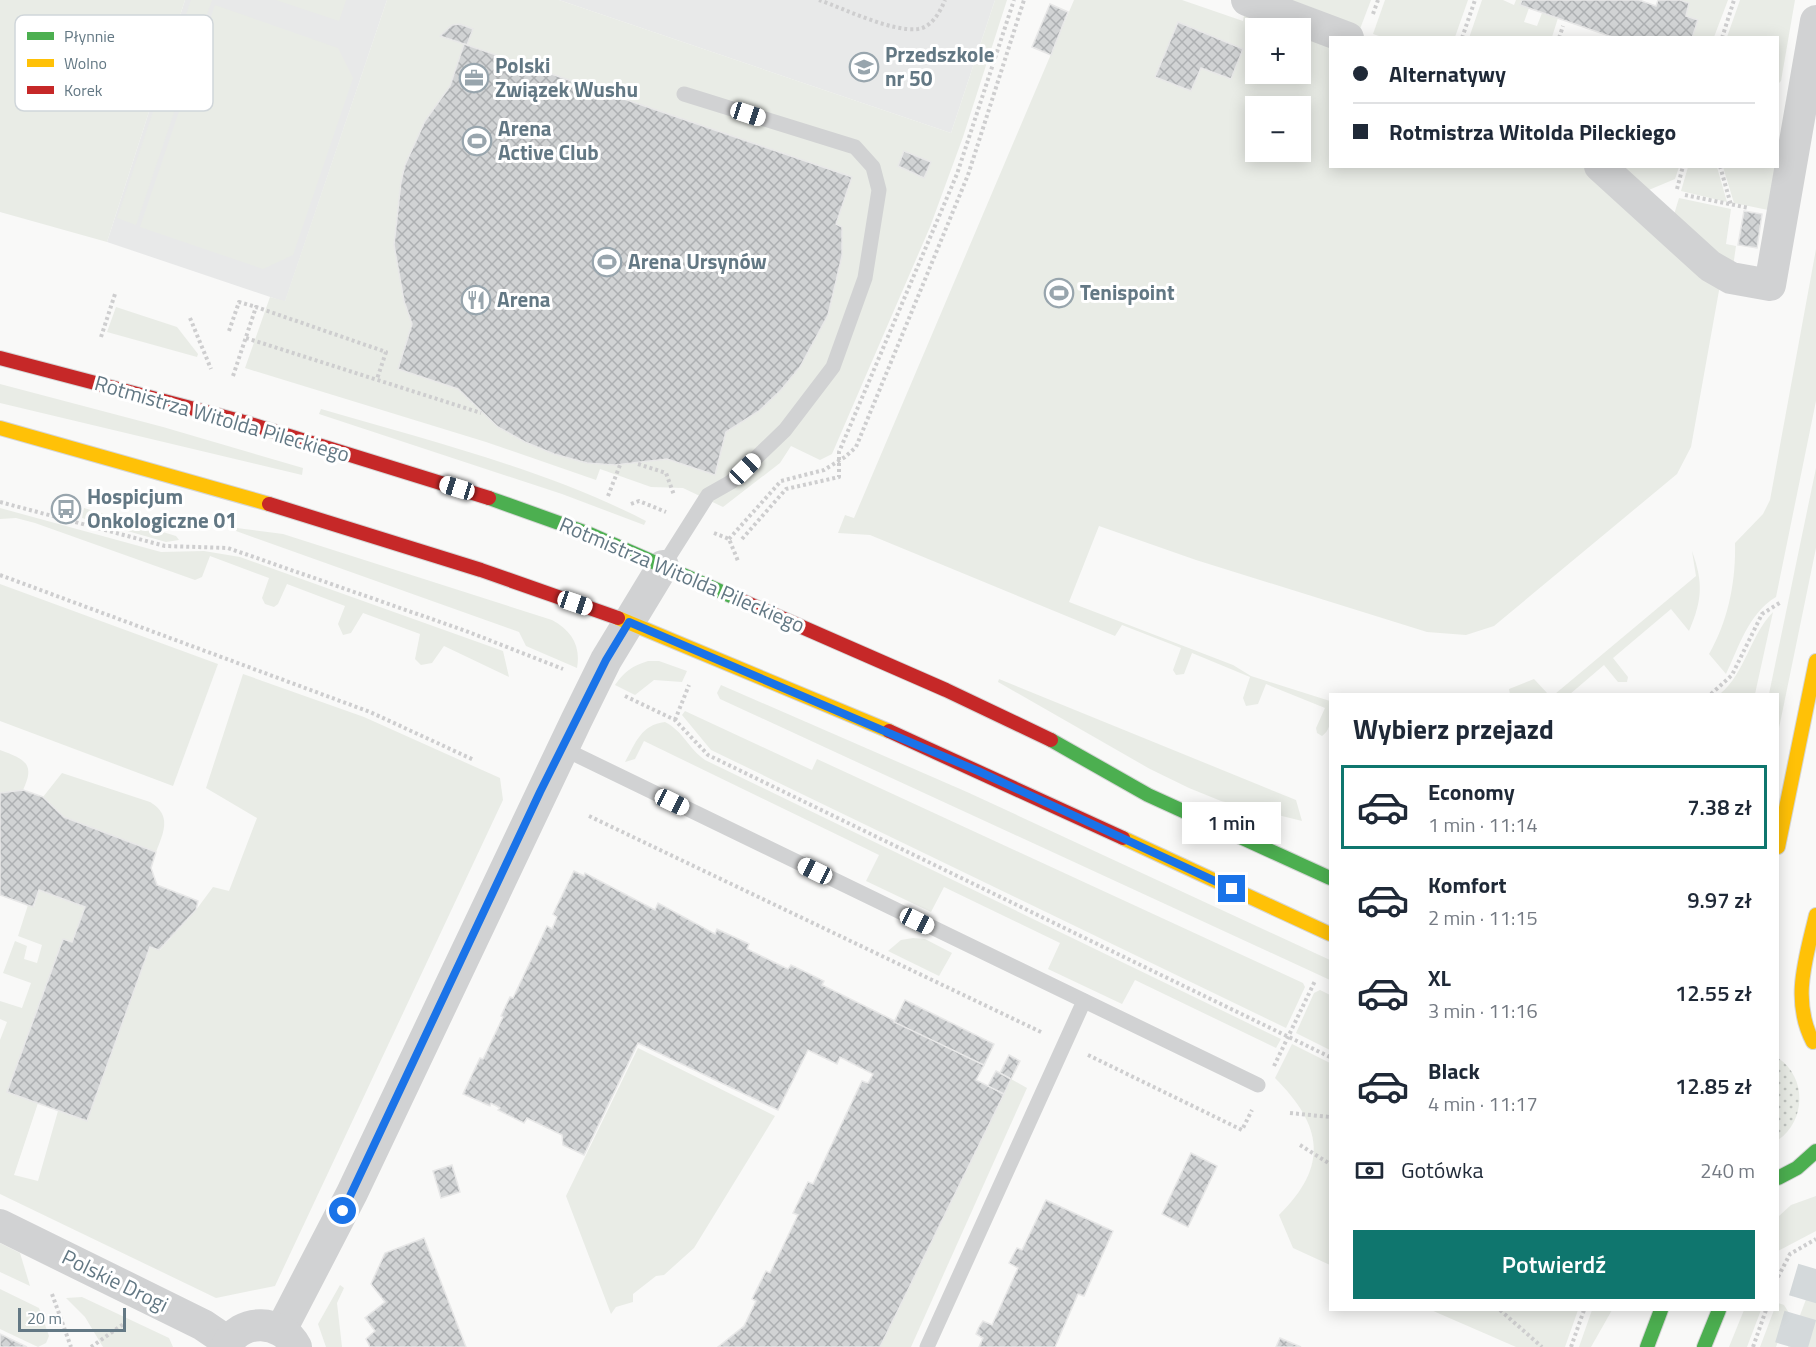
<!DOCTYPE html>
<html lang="pl">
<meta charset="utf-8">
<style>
:root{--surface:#fff;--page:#f2f2f3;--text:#1f2937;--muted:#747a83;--line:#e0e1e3;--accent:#0f766e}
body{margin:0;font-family:"Titillium Web",sans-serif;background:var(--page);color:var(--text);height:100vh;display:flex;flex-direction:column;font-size:22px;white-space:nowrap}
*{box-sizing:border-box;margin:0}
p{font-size:20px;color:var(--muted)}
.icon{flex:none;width:33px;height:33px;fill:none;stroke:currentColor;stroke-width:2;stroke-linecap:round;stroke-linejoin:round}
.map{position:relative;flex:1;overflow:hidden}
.details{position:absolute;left:1329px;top:693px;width:450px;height:618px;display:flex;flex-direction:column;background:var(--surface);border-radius:0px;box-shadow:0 3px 15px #0003}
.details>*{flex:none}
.hud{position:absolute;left:1329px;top:36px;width:450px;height:132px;border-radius:0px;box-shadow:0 3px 15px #0003;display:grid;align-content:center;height:132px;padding:0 24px;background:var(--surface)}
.controls{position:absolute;left:1245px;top:18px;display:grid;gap:12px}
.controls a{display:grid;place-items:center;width:66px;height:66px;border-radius:0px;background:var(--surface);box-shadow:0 3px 15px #0003;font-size:30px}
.scale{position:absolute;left:18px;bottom:15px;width:108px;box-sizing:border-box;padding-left:6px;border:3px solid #637884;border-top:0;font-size:16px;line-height:21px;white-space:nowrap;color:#637884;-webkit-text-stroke:4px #fff;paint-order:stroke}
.end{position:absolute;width:27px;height:27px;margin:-14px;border:8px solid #1a73e8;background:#fff;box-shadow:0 0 0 3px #fff}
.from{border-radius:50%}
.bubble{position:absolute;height:42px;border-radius:0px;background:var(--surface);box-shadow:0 3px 15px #0003;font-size:20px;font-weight:600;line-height:42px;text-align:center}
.car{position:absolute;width:18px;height:36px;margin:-18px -9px;border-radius:8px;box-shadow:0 0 4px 2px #0007;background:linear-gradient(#fff 24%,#345 0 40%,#fff 0 76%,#345 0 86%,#fff 0)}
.hud b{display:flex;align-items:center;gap:21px;height:57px;font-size:22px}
.hud b+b{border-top:2px solid var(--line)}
.hud i{width:15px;height:15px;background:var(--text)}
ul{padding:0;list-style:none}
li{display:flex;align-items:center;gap:18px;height:84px;margin:0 12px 9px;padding:0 12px;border:3px solid transparent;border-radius:0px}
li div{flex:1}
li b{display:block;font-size:22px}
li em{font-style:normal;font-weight:600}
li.selected{border-color:var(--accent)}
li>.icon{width:54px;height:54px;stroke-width:1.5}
h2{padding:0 24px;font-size:27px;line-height:72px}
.pay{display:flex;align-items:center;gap:15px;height:66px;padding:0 24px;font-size:22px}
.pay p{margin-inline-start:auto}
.action{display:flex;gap:12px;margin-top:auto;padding:12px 24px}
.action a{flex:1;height:69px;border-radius:0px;background:var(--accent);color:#fff;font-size:24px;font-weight:600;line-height:69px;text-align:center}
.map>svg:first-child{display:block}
.built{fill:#e8e9e9}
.grass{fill:#e9ece6;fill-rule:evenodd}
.garden{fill:url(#garden-dots)}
.building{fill:url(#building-cross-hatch);stroke:#e8e8e8;stroke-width:1.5}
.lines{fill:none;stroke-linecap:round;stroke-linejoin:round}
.highway-tunnel{stroke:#d4d9db;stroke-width:33;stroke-dasharray:33 16;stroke-linecap:butt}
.fast-casing{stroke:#d5d6d6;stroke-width:16}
.slow-casing{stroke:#d5d6d6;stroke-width:16}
.jam-casing{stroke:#d5d6d6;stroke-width:16}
.path{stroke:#cececf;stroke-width:4;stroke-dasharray:3 3;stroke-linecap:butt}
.lane{stroke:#d1d2d3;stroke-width:15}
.street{stroke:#d1d2d3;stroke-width:32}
.fast{stroke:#4caf50;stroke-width:14}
.slow{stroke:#ffc107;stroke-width:14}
.jam{stroke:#c62828;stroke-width:14}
.route{stroke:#1a73e8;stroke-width:8}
.labels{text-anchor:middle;stroke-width:6;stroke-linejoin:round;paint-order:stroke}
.poi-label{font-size:21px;font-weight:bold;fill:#637884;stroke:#fff;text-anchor:start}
.street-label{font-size:21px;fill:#637884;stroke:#fff}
.key{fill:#fff;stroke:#d0d6da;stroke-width:1.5}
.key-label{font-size:16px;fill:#637884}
</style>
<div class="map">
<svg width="1816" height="1347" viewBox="0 0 1816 1347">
<defs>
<pattern id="garden-dots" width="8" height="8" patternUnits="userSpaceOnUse" patternTransform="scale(1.5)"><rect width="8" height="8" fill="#e9ece6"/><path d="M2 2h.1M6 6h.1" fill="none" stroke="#c0c4c0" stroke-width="1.8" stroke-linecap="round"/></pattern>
<pattern id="building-cross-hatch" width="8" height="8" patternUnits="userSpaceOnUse" patternTransform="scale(1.5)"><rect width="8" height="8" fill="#d1d3d4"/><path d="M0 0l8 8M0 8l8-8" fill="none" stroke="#adb0b2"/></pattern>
</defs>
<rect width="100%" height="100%" fill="#f9f9f8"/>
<g class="built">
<polygon points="185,0 387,0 285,302 107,242"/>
<polygon points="559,0 995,0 951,133"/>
</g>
<g class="grass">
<polygon points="0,0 185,0 107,242 0,212"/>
<polygon points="191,0 212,0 136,225 117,218"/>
<polygon points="276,0 346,0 339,21"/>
<polygon points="387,0 559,0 951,133 995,0 1007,0 963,137 930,227 832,454 820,460 791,446 780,463 723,507 683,488 651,487 600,469 596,480 486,442 245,368 270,297 285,301"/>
<path d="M1074 0H1182L1243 21 1245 10 1293 28H1256V74H1300L1301 31 1330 42V166L1584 167 1702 276 1720 285 1691 447 1677 474 1494 626 1466 635 1427 632 1196 560 1099 526 1069 602 1233 665 1251 676 1330 701C1330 714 1333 729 1322 736L1317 733 1316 728 1325 708 1266 684 1258 704 1246 706 1243 698 1250 677 1192 653 1184 674 1176 675 1173 670 1181 648 1122 625 1115 636 870 535 838 533 845 515 854 518ZM1256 106H1300V152H1256Z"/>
<polygon points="1290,0 1371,0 1360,29"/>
<polygon points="1385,0 1468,0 1455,37 1382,37 1373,34"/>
<polygon points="1482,0 1503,0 1514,5 1516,0 1522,0 1520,5 1529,8 1524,22 1537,26 1542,13 1558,18 1552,37 1469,38"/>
<polygon points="1681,0 1728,0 1714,37 1692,37 1686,16 1689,3"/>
<polygon points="1740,0 1795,0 1781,81 1778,84 1778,38 1727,37"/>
<polygon points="215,5 338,48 353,78 293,255 263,269 140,227"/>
<polygon points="1616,167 1679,167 1675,179 1644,192"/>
<polygon points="1688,167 1717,167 1727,202 1681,191"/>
<polygon points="1723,167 1776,167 1768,210 1734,203"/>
<polygon points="1679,198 1731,209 1726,244 1736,246 1733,267 1673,218"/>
<path d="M1816 249V401L1776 597C1748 614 1739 647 1726 674L1709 654C1728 621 1736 582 1735 543L1763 514 1770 500Z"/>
<polygon points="116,307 177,327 198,354 197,357 107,332"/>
<polygon points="0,384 163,427 303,468 302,475 0,403"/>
<path d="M321 409C430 441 545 469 646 521L644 525 562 494 319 414Z"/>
<polygon points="1816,468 1816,548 1778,733 1778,694 1769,694"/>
<polygon points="0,508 161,552 204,551 240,557 503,651 509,677 444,646 432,663 421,665 415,659 420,634 363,613 351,633 343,635 338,624 345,606 287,584 278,604 274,607 265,604 262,598 269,578 210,556 202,577 195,580 35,523 16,518 0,519"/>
<polygon points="84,508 176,536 179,540 166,542 82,518"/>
<path d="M237 528 283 534 552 620C572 631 581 646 577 668L526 646 519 632 236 531Z"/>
<path d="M1692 551C1703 582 1703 599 1689 631L1671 609 1613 658 1628 677 1627 682H1618L1604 665 1570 694H1555L1696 576Z"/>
<polygon points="0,584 218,664 173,786 0,721"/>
<path d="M1773 612 1755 694H1720C1746 672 1749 637 1773 612Z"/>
<path d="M648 661H659L687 671 682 682 654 680 635 695 615 685C624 672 632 666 648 661Z"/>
<polygon points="243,674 364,717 500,778 503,800 275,1286 216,1298 0,1194 0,1040 7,1022 0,1019 0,1001 22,1008 31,983 3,973 15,941 27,946 24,959 37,963 42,945 18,936 28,905 34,907 39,890 85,907 72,942 63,939 8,1092 38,1103 14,1175 38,1181 58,1111 87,1121 150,947 160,950 196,910 213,887 229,891 257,818 206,788"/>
<polygon points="999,679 1296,800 1302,821 1221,801 1189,788 1150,769 998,682"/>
<polygon points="1534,679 1548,694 1510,694 1509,689"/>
<polygon points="721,685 967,792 1330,960 1330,980 720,699 717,693"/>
<polygon points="685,711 812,770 817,759 1303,983 1305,987 1286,1028 711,750 682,715"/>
<path d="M665 722C683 731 689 749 705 760L1281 1039 1276 1048 1135 980 1122 1004 1048 969 1060 943 944 887 931 912 866 881 879 855 644 741 635 759 625 762C636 742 641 725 665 722Z"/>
<path d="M0 750C24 759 36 763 23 790L0 793Z"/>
<path d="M62 773 150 802C172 815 164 832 156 852L64 817 43 797Z"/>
<polygon points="913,938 925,939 952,953 939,976 888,951 901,940"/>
<polygon points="1320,990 1330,995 1330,1050 1296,1033 1314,993"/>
<path d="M1292 1044 1330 1063V1265L1293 1248 1279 1215C1329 1166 1323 1126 1275 1078Z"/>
<polygon points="638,1048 775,1116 694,1248 664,1275 656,1276 633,1294 633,1302 616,1307 611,1314 566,1196"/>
<polygon points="1011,1079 1027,1088 911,1347 880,1347"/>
<polygon points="1816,1196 1816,1231 1778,1251 1778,1217 1791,1205"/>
<polygon points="0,1243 20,1253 30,1286 0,1272"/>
<polygon points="1816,1273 1816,1347 1788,1347"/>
<polygon points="340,1285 344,1288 337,1303 342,1347 326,1347 318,1324"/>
<polygon points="0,1289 39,1308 49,1336 46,1343 38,1347 0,1329"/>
<polygon points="82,1297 169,1338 173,1347 103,1347 85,1317 66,1298"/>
<polygon points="1778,1303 1784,1305 1789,1313 1776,1347 1760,1347 1774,1310 1778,1310"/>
<polygon points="1431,1310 1578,1310 1565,1347 1516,1347"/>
<polygon points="1592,1310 1612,1310 1591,1347 1579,1347"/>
<polygon points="1744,1310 1761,1310 1747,1347 1729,1347"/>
</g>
<path class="garden" d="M1778 1058C1807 1077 1806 1121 1778 1140Z"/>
<g class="building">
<polygon points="1522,0 1639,0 1656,6 1658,0 1680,0 1689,3 1686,16 1698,20 1692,38 1615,38 1520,5"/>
<polygon points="1050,4 1068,12 1051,55 1032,47"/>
<polygon points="1178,22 1243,49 1231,79 1201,68 1191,91 1155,77"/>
<polygon points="460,24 473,29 467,45 440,36 452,25"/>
<polygon points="464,44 852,177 836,224 842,227 842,256 828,315 800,367 781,390 759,411 726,432 715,475 667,459 615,465 587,463 554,454 525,442 498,427 458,389 398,369 412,324 404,301 394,245 401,182 405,165 425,121 450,86"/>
<polygon points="904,151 931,162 924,178 898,166"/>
<polygon points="1744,211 1762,214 1757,248 1738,245"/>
<polygon points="23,790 43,797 64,817 156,852 151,868 157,885 198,901 196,910 159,950 150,947 87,1121 7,1092 63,939 72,942 85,907 39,890 33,907 0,895 0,793"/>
<polygon points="574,871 584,876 585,873 655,910 658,903 715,934 717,929 749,944 747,949 788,969 791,965 824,981 822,985 984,1065 976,1080 1004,1094 880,1347 718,1347 744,1326 756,1301 752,1299 766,1271 770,1273 798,1215 793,1213 808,1182 813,1184 862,1081 868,1083 873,1074 840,1057 837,1064 808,1050 778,1110 638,1043 584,1155 563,1145 562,1135 527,1118 524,1123 498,1110 500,1108 491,1103 490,1106 463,1094 480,1058 483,1059 503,1017 501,1016 510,997 513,998 547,926 552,929 557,917 553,914"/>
<polygon points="905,1000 994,1044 984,1065 894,1022"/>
<polygon points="1009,1055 1020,1061 1011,1079 1000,1073"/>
<polygon points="996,1071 1011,1079 1004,1094 988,1086"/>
<polygon points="1191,1153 1217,1166 1188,1227 1162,1214"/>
<polygon points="452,1165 460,1192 441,1198 433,1171"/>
<polygon points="1046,1200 1113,1231 1084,1296 1078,1294 1055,1347 979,1347 983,1338 976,1334 979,1327 983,1321 992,1325 1018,1268 1009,1263 1017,1248 1022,1250"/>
<polygon points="424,1238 466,1347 370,1347 366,1339 375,1331 365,1318 385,1302 371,1284 385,1253"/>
<polygon points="0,1334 27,1347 0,1347"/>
<polygon points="1280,1338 1301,1347 1276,1347"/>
</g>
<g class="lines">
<polyline class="highway-tunnel" points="1791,1347 1816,1262"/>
<g class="fast-casing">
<g id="fast">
<polyline points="489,498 587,533 738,599"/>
<polyline points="1051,740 1148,795 1330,878"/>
<polyline points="1778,1178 1797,1168 1816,1151"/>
<polyline points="1647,1347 1661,1310"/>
<polyline points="1704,1347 1719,1310"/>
</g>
</g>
<g class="slow-casing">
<g id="slow">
<polyline points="0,428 269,504"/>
<polyline points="618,618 889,731"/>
<polyline points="1123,838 1330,934"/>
<polyline points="1778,847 1816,661"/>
<path d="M1813 1042C1791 1000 1806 958 1816 915"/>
</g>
</g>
<g class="jam-casing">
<g id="jam">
<polyline points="0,358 244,422 489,498"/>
<polyline points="269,504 481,570 618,618"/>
<polyline points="738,599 946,690 1051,740"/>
<polyline points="889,731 1123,838"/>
</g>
</g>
<g class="path">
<path d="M819 0C845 9 891 32 918 29 932 27 940 12 945 0"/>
<polyline points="1373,14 1378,0"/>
<polyline points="1462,38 1475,0"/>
<polyline points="1559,38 1563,26"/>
<polyline points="1613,38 1613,37"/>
<polyline points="1722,38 1734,0"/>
<polyline points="1720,166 1731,205"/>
<polyline points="1677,189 1683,166"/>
<polyline points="1685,195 1749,208"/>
<polyline points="190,318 211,369"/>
<polyline points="229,331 239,302 256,307"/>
<polyline points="101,337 115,294"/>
<polyline points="246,338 481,413"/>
<polyline points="233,376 256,307 386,352 377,379"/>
<polyline points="638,464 666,473 674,495"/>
<polyline points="608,496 620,465"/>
<polyline points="0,502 165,546 228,548 466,631 563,669"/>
<polyline points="631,504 639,501 666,512"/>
<polyline points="714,533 729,539 738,561"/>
<polyline points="729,539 781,481 824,470 845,457 856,447 968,175 1024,0"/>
<polyline points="742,539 786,489 839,477 839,452 957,174 1014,0"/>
<polyline points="0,575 370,712 474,760"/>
<polyline points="1711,694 1732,675 1762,614 1781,602"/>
<polyline points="625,696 675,720 708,755 1330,1057"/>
<polyline points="675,720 689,685"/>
<polyline points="589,816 1043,1033"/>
<polyline points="1088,1055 1242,1130 1252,1110"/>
<polyline points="1274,1066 1315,981"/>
<polyline points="1290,1113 1330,1117"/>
<polyline points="1300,1145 1330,1164"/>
<polyline points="1778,1277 1790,1254 1816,1239"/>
<polyline points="52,1294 71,1347"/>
<polyline points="1500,1310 1542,1347"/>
<polyline points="91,1347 125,1323"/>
<polyline points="1571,1347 1584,1310"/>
<polyline points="1753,1347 1766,1310"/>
</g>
<g class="lane">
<polyline points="663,566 708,495 731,482 785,430 833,367 865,278 879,190 873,167 855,147 684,94"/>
<polyline points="562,748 1258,1085"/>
<polyline points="927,1347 1084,1001"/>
</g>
<g class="street">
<polyline points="1247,0 1348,38"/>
<polyline points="1600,166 1710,266 1731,278 1770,285 1816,21"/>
<polyline points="0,1225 203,1325 228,1342"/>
<polyline points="281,1330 352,1193 576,721 606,660 663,566"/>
<path d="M226 1347C240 1317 282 1319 296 1347"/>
</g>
<use href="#fast" class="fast"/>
<use href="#slow" class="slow"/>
<use href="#jam" class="jam"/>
</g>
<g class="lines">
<polyline class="route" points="343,1211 540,792 606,660 629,622 978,771 1232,889"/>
</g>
<defs>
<g id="school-ring" transform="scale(1.5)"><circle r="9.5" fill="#fff" stroke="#98a5ad" stroke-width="1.5"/><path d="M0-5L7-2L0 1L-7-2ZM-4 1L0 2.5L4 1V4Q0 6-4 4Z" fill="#98a5ad"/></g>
<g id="office-ring" transform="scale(1.5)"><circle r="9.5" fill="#fff" stroke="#98a5ad" stroke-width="1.5"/><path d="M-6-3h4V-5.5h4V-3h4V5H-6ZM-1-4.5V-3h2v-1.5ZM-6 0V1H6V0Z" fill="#98a5ad"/></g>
<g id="stadium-ring" transform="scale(1.5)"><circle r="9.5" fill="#fff" stroke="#98a5ad" stroke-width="1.5"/><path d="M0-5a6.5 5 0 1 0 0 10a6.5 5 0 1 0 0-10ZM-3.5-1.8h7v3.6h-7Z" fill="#98a5ad"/></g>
<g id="restaurant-ring" transform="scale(1.5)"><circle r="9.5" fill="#fff" stroke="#98a5ad" stroke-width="1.5"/><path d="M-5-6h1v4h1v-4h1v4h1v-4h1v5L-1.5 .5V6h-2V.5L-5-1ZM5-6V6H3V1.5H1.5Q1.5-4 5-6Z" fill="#98a5ad"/></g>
<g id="bus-ring" transform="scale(1.5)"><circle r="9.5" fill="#fff" stroke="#98a5ad" stroke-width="1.5"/><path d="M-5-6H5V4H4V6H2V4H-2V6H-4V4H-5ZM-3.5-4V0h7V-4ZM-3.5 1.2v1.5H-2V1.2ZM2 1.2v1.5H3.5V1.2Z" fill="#98a5ad"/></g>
</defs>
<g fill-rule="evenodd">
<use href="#school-ring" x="864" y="67"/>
<use href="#office-ring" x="474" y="78"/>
<use href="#stadium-ring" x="477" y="141"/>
<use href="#stadium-ring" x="607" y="262"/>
<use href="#stadium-ring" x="1059" y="293"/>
<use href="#restaurant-ring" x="476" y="300"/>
<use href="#bus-ring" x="66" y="509"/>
</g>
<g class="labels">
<g class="poi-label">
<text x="885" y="62">Przedszkole<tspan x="885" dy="24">nr 50</tspan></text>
<text x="495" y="73">Polski<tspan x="495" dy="24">Związek Wushu</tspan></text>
<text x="498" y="136">Arena<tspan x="498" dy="24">Active Club</tspan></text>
<text x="628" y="269">Arena Ursynów</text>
<text x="1080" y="300">Tenispoint</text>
<text x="497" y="307">Arena</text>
<text x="87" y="504">Hospicjum<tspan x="87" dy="24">Onkologiczne 01</tspan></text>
</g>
<g class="street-label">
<text transform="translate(222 419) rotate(16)" y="7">Rotmistrza Witolda Pileckiego</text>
<text transform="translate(682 575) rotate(23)" y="7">Rotmistrza Witolda Pileckiego</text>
<text transform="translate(115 1281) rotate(26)" y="7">Polskie Drogi</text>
</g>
</g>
<rect x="15" y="15" width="198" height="96" rx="9" class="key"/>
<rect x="27" y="32" width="27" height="8" fill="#4caf50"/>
<rect x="27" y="59" width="27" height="8" fill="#ffc107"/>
<rect x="27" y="86" width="27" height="8" fill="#c62828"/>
<g class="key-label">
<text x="64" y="42">Płynnie</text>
<text x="64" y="69">Wolno</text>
<text x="64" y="96">Korek</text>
</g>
</svg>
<div class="controls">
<a>+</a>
<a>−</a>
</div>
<div class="scale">20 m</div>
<i class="end from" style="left:343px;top:1211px"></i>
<i class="end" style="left:1232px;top:889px"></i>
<div class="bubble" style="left:1182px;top:802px;width:99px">1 min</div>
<i class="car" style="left:748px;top:114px;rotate:108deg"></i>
<i class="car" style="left:745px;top:469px;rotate:46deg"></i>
<i class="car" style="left:457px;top:488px;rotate:287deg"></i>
<i class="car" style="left:575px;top:603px;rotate:109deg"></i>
<i class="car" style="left:672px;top:802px;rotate:116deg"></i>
<i class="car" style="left:815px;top:871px;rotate:296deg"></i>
<i class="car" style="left:917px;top:921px;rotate:116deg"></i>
<div class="hud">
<b><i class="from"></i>Alternatywy</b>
<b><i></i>Rotmistrza Witolda Pileckiego</b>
</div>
<section class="details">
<h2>Wybierz przejazd</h2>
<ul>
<li class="selected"><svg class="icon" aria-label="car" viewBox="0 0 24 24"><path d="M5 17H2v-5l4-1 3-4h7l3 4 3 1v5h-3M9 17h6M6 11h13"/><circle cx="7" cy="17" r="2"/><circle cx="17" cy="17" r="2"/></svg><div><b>Economy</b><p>1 min · 11:14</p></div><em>7.38 zł</em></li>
<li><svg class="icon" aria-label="car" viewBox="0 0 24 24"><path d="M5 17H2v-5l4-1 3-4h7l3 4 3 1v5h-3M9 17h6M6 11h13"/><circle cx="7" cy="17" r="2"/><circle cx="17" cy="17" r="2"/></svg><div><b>Komfort</b><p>2 min · 11:15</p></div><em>9.97 zł</em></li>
<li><svg class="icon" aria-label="car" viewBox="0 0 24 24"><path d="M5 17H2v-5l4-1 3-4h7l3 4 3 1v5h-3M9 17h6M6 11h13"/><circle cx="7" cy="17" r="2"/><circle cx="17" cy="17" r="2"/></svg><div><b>XL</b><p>3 min · 11:16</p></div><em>12.55 zł</em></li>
<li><svg class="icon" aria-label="car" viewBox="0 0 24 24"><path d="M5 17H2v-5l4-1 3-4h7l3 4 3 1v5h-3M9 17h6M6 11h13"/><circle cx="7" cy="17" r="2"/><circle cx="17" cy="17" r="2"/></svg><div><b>Black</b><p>4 min · 11:17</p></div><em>12.85 zł</em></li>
</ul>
<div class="pay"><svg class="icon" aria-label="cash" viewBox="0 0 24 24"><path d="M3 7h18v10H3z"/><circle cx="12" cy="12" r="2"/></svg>Gotówka<p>240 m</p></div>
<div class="action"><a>Potwierdź</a></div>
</section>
</div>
